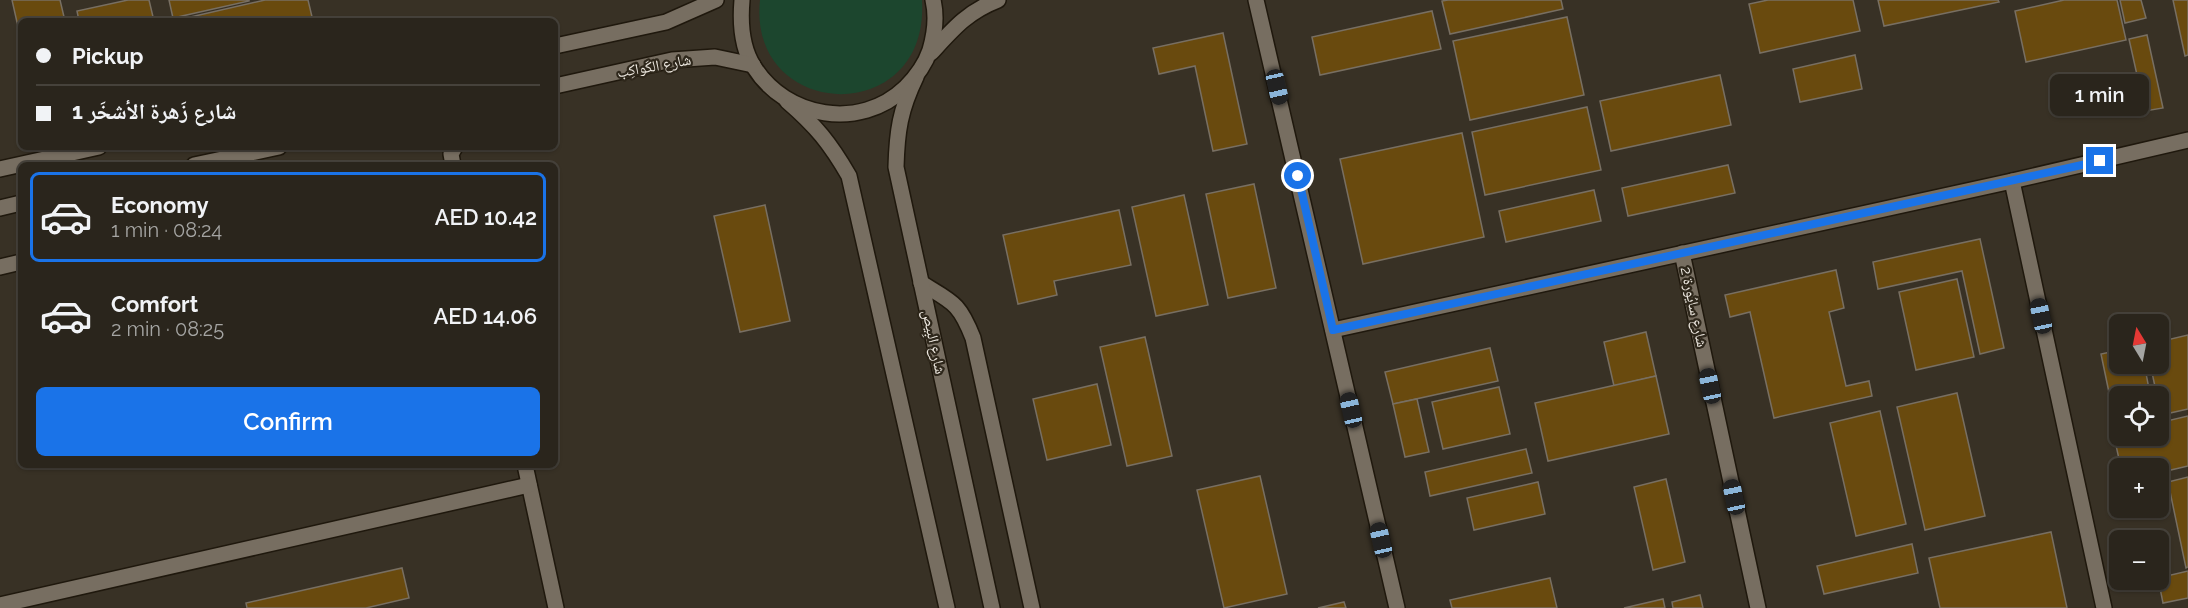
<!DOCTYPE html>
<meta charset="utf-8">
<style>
:root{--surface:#2a251c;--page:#363129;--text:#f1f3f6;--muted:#a5a5a3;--line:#46423b;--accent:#1a73e8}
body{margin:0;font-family:Raleway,"Noto Naskh Arabic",sans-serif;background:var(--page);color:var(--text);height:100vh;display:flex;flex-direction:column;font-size:22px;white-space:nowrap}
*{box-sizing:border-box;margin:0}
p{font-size:20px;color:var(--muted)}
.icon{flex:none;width:33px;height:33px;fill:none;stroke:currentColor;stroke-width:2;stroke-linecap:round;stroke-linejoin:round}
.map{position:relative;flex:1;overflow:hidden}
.drawer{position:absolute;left:18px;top:162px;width:540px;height:306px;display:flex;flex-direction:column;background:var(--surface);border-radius:9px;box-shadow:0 2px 4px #0004,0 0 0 2px var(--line)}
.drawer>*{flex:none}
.guide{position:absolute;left:18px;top:18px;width:540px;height:132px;border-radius:9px;box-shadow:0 2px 4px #0004,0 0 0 2px var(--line);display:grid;align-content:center;height:132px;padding:0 18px;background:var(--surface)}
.needle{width:39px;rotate:350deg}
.controls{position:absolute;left:2109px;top:314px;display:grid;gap:12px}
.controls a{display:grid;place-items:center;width:60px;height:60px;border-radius:9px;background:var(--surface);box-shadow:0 2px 4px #0004,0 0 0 2px var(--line);font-size:30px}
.end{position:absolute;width:27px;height:27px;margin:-14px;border:8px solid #1a73e8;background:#fff;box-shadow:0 0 0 3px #fff}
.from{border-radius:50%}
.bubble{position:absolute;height:42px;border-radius:9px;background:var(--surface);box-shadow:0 2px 4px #0004,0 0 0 2px var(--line);font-size:20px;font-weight:600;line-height:42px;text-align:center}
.car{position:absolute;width:18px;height:36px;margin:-18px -9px;border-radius:8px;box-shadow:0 0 4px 2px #0007;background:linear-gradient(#222 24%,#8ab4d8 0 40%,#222 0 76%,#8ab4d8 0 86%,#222 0)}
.guide b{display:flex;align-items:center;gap:21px;height:57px;font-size:22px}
.guide b+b{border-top:2px solid var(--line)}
.guide i{width:15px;height:15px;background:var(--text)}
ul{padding:10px 0 0;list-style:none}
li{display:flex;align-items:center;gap:18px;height:90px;margin:0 12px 9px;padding:0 6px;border:3px solid transparent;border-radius:9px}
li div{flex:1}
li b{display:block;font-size:22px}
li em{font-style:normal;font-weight:600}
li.on{border-color:var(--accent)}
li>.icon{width:54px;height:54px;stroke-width:1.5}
.action{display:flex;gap:12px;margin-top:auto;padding:12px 18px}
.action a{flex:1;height:69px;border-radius:9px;background:var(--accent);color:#fff;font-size:24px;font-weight:600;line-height:69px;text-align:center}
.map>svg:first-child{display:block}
.green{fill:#1c462e}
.building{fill:#694a0e;stroke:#786f62;stroke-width:1.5}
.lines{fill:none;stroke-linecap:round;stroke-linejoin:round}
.minor-casing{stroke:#1f180d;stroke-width:18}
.tertiary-casing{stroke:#1f180d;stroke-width:18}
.minor{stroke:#776e61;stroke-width:15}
.tertiary{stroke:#776e61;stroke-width:15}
.route{stroke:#1a73e8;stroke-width:8}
.labels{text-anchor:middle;stroke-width:4.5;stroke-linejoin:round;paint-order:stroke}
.street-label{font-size:15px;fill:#eee9e1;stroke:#2e271b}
</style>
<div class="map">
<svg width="2188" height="608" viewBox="0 0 2188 608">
<rect width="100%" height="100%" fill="#383125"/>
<path class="green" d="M760 0H922C930 129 747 122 760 0Z"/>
<g class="building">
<polygon points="12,0 60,0 65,21 21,21 21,40"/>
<polygon points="128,0 149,0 154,21 79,21 77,11"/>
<polygon points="169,0 249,0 249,1 173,18"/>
<polygon points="265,0 308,0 313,21 173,21"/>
<polygon points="1448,0 1561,0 1563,9 1450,34 1442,1"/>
<polygon points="1768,0 1853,0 1860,31 1760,53 1749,4"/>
<polygon points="1878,0 1998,0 1999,2 1884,26"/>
<polygon points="2064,0 2117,0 2126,40 2026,62 2015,11"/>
<polygon points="2120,0 2141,0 2146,18 2125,23"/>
<polygon points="2173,0 2188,0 2188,55 2185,56"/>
<polygon points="1432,11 1441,49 1320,75 1312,37"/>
<polygon points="1567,17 1584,95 1470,120 1453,41"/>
<polygon points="1223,33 1247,144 1213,151 1195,66 1159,74 1153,48"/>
<polygon points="2147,35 2163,108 2145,111 2129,39"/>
<polygon points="1855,55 1862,89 1800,102 1793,69"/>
<polygon points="1720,75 1731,125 1611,151 1600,101"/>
<polygon points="1587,107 1601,170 1485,195 1472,132"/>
<polygon points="1462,133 1484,237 1363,264 1340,159"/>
<polygon points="1728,165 1735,193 1628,216 1622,188"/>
<polygon points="1254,184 1276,288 1228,298 1206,194"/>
<polygon points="1594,190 1601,221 1506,242 1499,211"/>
<polygon points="1184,195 1208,305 1156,316 1132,207"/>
<polygon points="765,205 790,321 740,332 714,216"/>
<polygon points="1119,210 1131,265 1054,281 1057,295 1018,304 1003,235"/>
<polygon points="1980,239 2004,348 1980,354 1962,271 1878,289 1873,262"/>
<polygon points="1836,270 1844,308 1829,312 1846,386 1869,381 1872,396 1774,418 1750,312 1730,317 1725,295"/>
<polygon points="1957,279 1974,357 1916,370 1899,292"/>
<polygon points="1646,332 1656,376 1614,386 1604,342"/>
<polygon points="2188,335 2188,409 2161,415 2150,363 2158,363 2158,342"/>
<polygon points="1145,337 1172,456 1127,466 1100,347"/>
<polygon points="1490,348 1498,381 1393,404 1385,372"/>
<polygon points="2120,350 2120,363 2144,363 2150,394 2120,396 2120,400 2111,402 2101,354"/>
<polygon points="1656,376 1669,434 1548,461 1535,403"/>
<polygon points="1097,384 1111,445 1047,460 1033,399"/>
<polygon points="1499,387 1510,434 1443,449 1432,402"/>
<polygon points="1957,393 1985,516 1925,530 1897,407"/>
<polygon points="1417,399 1429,452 1405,457 1393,404"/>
<polygon points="1880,411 1906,524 1856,536 1830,423"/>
<polygon points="2188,416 2188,466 2158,473 2158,468 2121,468 2113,432 2120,431 2120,435 2158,435 2158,423"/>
<polygon points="1526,449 1532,473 1430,496 1425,472"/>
<polygon points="1260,476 1287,594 1224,608 1197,490"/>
<polygon points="2188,477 2188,567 2186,568 2168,482"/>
<polygon points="1666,479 1685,562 1653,570 1634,487"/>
<polygon points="1538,482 1545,514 1474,530 1467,498"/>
<polygon points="2051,532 2067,608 1940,608 1929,558"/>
<polygon points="1912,544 1918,573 1824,594 1817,566"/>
<polygon points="402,568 409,598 366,608 247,608 246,603"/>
<polygon points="2188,571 2188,598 2163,603 2158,578"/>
<polygon points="1550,578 1557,608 1452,608 1450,600"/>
<polygon points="1700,595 1703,608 1673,608 1672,602"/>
<polygon points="1663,599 1665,608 1624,608"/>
<polygon points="1344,602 1346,608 1318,608"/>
</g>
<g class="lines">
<g class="minor-casing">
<g id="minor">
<polyline points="1256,0 1397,608"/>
<polyline points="453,165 451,154 455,147"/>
<polyline points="2012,181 2104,608"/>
<polyline points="1682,253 1758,608"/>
<polyline points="0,267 21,262"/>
<path d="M921 283C952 302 959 302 973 338L1032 608"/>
<polyline points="1333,330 2012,181 2188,140"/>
<polyline points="525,465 556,608"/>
<polyline points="0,605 529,485"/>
</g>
</g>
<g class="tertiary-casing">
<g id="tertiary">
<path d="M742 0C740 23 741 47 754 67 786 118 860 131 905 88 916 77 925 65 930 50 935 33 937 17 933 0"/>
<polyline points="555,46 666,22 716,0"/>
<path d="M931 53C953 29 967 12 998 0"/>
<path d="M916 77C900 110 897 131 896 167L992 608"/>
<polyline points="555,86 672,60 715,57 753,65"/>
<path d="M787 101C816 126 830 143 849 176L947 608"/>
<polyline points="194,165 279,147"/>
<polyline points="0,169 99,147"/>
<polyline points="0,208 21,203"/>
</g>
</g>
<use href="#minor" class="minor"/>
<use href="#tertiary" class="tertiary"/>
</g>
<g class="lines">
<polyline class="route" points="1298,176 1333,330 2100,161"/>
</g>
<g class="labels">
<g class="street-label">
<text transform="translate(654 66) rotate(-10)" y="5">شارع الكَواكِب</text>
<text transform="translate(1694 307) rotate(78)" y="5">شارع سايُورة 2</text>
<text transform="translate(934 342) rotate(78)" y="5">شارع البِيص</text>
</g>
</g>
</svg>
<div class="controls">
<a><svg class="needle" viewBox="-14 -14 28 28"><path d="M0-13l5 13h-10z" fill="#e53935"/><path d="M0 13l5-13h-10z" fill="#a5a5a3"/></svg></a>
<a><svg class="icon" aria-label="locate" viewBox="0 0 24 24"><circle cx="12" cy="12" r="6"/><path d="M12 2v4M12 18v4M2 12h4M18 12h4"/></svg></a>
<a>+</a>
<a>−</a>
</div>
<i class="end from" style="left:1298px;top:176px"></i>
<i class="end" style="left:2100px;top:161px"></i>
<div class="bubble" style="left:2050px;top:74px;width:99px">1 min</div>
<i class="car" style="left:1277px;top:87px;rotate:167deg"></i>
<i class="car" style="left:2041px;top:316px;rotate:348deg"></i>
<i class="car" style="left:1710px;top:386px;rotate:348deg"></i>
<i class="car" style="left:1351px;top:410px;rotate:347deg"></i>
<i class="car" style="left:1734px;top:497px;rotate:348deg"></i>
<i class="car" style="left:1381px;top:540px;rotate:347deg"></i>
<div class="guide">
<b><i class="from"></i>Pickup</b>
<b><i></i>شارع زَهرة الأشخَر 1</b>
</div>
<section class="drawer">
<ul>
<li class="on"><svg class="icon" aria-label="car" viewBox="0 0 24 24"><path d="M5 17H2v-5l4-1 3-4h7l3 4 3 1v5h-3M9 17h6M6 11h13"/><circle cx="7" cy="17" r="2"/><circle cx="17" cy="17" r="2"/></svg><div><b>Economy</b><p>1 min · 08:24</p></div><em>AED 10.42</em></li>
<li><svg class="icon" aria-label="car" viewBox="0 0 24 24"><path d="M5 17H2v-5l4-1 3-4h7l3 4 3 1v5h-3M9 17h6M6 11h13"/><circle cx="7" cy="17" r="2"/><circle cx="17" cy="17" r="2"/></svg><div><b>Comfort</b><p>2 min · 08:25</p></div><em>AED 14.06</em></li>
</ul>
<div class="action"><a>Confirm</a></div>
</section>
</div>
